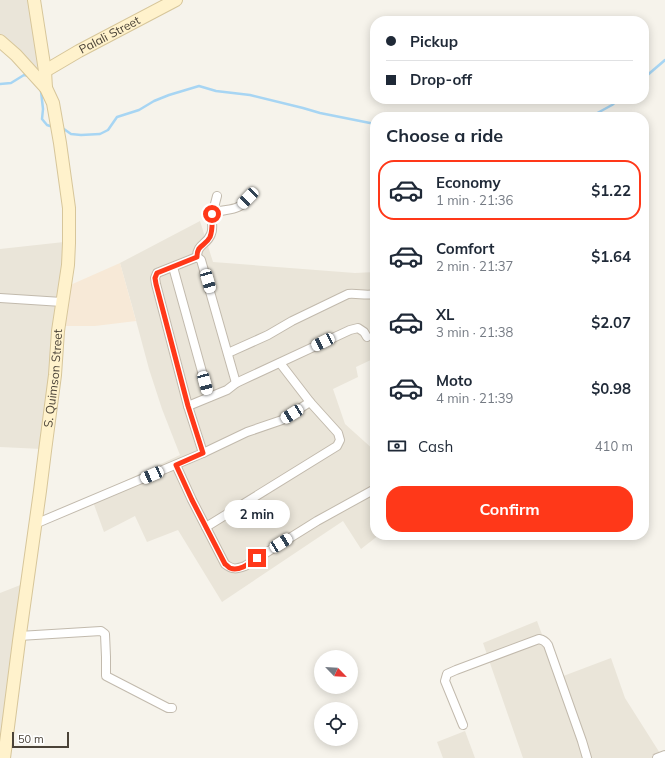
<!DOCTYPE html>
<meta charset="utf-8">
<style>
:root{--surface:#fff;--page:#f6f6f7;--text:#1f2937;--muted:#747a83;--line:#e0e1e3;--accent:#ff3819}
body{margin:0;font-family:Mulish,sans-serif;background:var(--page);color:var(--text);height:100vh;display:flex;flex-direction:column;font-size:15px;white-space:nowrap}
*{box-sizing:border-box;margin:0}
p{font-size:13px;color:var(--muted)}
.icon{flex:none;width:22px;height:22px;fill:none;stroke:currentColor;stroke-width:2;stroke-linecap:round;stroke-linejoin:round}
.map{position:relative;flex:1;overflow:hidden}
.panel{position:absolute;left:370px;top:112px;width:279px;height:428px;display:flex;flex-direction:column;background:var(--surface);border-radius:16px;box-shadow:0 2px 10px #0003}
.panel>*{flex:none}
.hud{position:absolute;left:370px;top:16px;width:279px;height:88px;border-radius:16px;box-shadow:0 2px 10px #0003;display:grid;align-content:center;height:88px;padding:0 16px;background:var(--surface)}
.needle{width:26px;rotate:115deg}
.tools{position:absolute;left:314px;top:650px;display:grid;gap:8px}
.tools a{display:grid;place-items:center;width:44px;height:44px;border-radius:50%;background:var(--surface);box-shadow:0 2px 10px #0003;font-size:20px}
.scale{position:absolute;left:12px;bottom:10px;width:57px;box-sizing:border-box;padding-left:4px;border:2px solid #4b4338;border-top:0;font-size:11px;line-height:14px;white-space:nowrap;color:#4b4338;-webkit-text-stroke:3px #fff;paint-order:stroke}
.end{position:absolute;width:18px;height:18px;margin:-9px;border:5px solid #ff3819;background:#fff;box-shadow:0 0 0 2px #fff}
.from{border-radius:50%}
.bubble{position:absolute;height:28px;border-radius:14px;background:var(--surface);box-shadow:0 2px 10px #0003;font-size:13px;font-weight:700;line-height:28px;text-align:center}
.car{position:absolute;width:12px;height:24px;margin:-12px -6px;border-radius:5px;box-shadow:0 0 3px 1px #0007;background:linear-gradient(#fff 24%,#345 0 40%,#fff 0 76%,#345 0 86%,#fff 0)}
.hud b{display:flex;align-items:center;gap:14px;height:38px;font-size:15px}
.hud b+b{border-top:1px solid var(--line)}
.hud i{width:10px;height:10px;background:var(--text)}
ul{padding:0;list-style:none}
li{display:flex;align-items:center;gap:12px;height:60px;margin:0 8px 6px;padding:0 8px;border:2px solid transparent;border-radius:16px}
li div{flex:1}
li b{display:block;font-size:15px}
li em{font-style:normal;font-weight:700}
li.selected{border-color:var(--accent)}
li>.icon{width:36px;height:36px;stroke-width:1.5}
h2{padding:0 16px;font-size:18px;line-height:48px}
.pay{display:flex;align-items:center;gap:10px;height:44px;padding:0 16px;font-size:15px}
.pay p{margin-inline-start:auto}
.button{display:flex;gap:8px;margin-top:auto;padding:8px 16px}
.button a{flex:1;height:46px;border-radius:16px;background:var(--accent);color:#fff;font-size:16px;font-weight:700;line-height:46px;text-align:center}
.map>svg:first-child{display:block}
.residential{fill:#eae5d9}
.commercial{fill:#f7e9d7}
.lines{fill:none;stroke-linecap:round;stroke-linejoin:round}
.stream{stroke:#a7d5f3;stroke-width:2.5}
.street-casing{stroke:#c2baad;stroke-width:10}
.secondary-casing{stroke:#d7c69a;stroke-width:14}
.street{stroke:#fff;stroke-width:8}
.secondary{stroke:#fff2cc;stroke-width:12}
.route{stroke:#ff3819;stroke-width:5}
.labels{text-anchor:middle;stroke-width:4;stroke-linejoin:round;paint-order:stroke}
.street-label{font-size:12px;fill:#4b4338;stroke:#fff}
</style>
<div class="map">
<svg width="665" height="758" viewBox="0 0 665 758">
<rect width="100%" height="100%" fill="#f6f3eb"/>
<g class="residential">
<polygon points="0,0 35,0 47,83 0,44"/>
<polygon points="200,221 213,262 355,273 375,272 375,358 356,367 358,377 333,389 345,424 375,451 375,535 379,535 361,549 343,521 222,602 178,530 147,542 135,516 104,532 92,499 121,486 120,483 180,455 162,409 149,369 134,313 120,263"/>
<polygon points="64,242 42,449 0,447 0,249"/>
<polygon points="23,584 0,748 0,593"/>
<polygon points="537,621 558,678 611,658 625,698 663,758 523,758 483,643"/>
<polygon points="465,731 475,758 443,758 437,742"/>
</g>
<polygon class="commercial" points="120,263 136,321 95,326 55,326 59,290"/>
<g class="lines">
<g class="stream">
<polyline points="644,78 665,60"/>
<polyline points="0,84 11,83 24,75 29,76"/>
<polyline points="41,91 43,109 42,119 47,125 50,126"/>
<polyline points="590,117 612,105 619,99"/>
<polyline points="61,127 71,134 81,135 100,134 108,130 117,117 139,110 154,101 169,95 199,86 216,91 250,95 303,108 320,113 375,124"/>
</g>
<g class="street-casing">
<g id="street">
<path d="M213 214C220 209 230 211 238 207 243 205 245 202 248 198"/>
<path d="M197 257C197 244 207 245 211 234 213 230 212 226 212 221 212 213 215 204 217 196"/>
<polyline points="173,267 209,397"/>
<polyline points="0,298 62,302"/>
<path d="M228 353 268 335 292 321 348 294C357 293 366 296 375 294"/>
<polyline points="188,406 227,390 236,383 350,330 358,328 364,332 367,337"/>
<polyline points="203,453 188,406 156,284 155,278 157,273 197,257 201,260 236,383"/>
<path d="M176 465 192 500 225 564C233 570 236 569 245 566L317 521 375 489"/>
<polyline points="35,524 203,453 247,432 282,420 310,402"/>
<polyline points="206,527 337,446 340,440 338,433 310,402 280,363"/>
<polyline points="19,636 101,631 105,634 106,657 106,676 168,708 172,708"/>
<path d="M463 725 445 681 447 674 456 670 539 639C544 640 546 642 548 645L582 741 587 758"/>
<polyline points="657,758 665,755"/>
</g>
</g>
<g class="secondary-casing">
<g id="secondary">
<polyline points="0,41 16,55 46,88"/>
<path id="s1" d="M45 71 79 51 176 0"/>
<path id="s2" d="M4 758 19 641 40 491 45 451 55 375 58 331 68 265 69 243V208L60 143 53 103 46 88 45 71 34 0"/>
</g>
</g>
<use href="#street" class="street"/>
<use href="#secondary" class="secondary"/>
</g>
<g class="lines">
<path class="route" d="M212 214C212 222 213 230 210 237 205 247 197 244 197 257L157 273 155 278 156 284 188 406 203 453 176 465 192 500 225 564C227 565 228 567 230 568 239 572 250 563 257 558"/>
</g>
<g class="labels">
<g class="street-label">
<text dy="4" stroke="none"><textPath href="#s1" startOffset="74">Palali Street</textPath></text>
<text dy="4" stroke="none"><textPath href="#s2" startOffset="383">S. Quimson Street</textPath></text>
</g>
</g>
</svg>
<div class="tools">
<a><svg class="needle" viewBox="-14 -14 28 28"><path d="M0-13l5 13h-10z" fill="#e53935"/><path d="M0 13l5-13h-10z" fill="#747a83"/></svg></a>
<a><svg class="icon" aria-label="locate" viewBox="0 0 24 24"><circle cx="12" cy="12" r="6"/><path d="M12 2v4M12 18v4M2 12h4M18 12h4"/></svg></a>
</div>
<div class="scale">50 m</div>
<i class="end from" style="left:212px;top:214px"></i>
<i class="end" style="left:257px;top:558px"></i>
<div class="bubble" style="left:224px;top:500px;width:66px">2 min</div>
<i class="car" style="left:248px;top:198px;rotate:224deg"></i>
<i class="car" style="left:208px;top:281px;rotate:164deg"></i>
<i class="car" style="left:323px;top:342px;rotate:244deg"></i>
<i class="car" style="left:205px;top:383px;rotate:165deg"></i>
<i class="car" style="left:292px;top:414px;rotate:238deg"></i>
<i class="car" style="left:152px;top:475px;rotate:246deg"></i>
<i class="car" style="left:281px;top:543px;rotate:58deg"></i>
<div class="hud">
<b><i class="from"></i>Pickup</b>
<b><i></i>Drop-off</b>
</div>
<section class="panel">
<h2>Choose a ride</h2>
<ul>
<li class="selected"><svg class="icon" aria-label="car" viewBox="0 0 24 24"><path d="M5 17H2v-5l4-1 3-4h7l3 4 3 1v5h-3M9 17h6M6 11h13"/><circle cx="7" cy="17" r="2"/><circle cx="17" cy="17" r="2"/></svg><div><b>Economy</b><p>1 min · 21:36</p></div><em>$1.22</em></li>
<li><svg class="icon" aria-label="car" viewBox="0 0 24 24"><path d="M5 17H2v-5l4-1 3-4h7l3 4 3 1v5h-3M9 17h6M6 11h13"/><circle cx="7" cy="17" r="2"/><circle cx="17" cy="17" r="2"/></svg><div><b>Comfort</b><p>2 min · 21:37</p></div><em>$1.64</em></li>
<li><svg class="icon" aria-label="car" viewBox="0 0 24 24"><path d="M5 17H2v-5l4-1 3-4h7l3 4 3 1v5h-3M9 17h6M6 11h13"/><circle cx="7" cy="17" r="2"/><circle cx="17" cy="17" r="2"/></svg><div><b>XL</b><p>3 min · 21:38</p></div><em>$2.07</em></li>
<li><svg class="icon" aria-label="car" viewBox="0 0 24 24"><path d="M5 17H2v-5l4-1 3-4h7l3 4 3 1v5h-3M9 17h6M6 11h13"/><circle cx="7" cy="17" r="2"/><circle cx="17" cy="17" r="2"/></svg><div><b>Moto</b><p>4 min · 21:39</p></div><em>$0.98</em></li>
</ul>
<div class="pay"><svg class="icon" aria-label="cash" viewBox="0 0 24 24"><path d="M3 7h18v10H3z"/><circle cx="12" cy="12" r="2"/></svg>Cash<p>410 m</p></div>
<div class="button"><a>Confirm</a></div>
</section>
</div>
